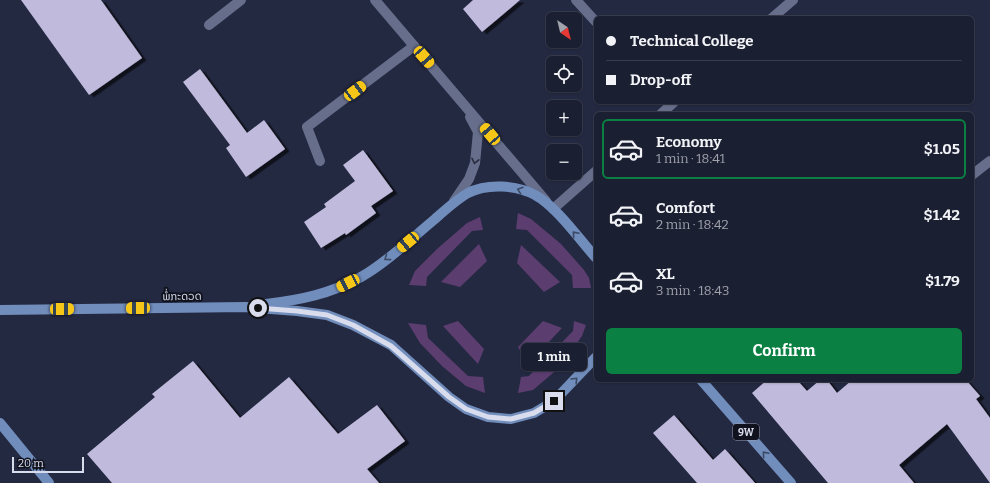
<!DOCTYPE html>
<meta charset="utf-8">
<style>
:root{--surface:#1b1f32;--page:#282c3e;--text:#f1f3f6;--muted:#a0a2ac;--line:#393d4d;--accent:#0b8043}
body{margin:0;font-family:Bitter,"Noto Sans Lao",serif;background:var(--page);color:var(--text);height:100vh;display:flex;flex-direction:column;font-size:15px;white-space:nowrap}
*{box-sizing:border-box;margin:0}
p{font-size:13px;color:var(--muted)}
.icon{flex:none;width:22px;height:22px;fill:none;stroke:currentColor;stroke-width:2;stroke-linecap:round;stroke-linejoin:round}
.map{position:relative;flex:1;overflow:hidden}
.side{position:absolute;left:594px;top:112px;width:380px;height:270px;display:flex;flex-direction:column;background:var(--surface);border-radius:6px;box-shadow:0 1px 3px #0004,0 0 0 1px var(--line)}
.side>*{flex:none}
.banner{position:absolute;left:594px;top:16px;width:380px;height:88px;border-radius:6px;box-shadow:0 1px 3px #0004,0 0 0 1px var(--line);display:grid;align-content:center;height:88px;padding:0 12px;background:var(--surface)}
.needle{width:26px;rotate:145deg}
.buttons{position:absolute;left:546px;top:12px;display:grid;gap:8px}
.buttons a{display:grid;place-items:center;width:36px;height:36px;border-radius:6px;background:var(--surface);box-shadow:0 1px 3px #0004,0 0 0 1px var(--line);font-size:20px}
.scale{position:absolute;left:12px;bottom:10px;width:72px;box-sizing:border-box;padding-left:4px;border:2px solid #d8dced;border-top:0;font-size:11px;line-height:14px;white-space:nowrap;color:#d8dced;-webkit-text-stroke:3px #10131e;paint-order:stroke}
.end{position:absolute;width:18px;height:18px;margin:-9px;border:5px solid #d8dced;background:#111;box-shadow:0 0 0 2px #111}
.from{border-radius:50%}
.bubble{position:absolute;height:28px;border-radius:6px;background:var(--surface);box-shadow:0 1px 3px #0004,0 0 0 1px var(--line);font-size:13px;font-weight:700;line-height:28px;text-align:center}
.car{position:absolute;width:12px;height:24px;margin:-12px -6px;border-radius:5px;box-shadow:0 0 3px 1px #0007;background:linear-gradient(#f5c518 24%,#345 0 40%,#f5c518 0 76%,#345 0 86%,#f5c518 0)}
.banner b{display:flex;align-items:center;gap:14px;height:38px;font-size:15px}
.banner b+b{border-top:1px solid var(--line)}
.banner i{width:10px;height:10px;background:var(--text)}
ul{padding:7px 0 0;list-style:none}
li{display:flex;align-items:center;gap:12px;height:60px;margin:0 8px 6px;padding:0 4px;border:2px solid transparent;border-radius:6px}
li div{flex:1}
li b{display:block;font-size:15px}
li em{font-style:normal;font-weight:700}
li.current{border-color:var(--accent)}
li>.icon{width:36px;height:36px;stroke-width:1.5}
.cta{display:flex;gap:8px;margin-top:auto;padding:8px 12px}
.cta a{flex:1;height:46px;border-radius:6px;background:var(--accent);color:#fff;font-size:16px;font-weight:700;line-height:46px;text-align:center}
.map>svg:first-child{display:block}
.green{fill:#5c3d70}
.building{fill:#c0badc;filter:url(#shadow)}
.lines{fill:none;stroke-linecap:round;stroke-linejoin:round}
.lane{stroke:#676e8b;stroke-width:10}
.secondary{stroke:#676e8b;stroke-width:10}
.primary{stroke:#718dbc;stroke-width:10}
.oneway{stroke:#2a2e3f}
.oneway2{stroke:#3c4a65}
.route{stroke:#d8dced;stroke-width:5}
.labels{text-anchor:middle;stroke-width:4;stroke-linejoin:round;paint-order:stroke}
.shield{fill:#10131e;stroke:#9ca0af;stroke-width:1}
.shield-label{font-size:10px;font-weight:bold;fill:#d8dced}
.street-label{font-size:11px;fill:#d8dced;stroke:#10131e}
</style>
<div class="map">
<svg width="990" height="483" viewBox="0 0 990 483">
<defs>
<filter id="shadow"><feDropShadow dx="4.5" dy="2.5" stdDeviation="0" flood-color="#0009"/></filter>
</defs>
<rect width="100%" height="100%" fill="#242942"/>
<g class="green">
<polygon points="518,213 531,219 561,244 584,270 589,278 591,288 573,288 572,275 527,230 516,229"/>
<polygon points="480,217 483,230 472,231 427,277 426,286 409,285 415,271 437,249 467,223"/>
<polygon points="479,244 487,261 460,287 441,282"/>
<polygon points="521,245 560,282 544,292 517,263"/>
<polygon points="458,321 484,349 478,364 443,326"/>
<polygon points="543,321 562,328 528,364 518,347"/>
<polygon points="574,321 586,325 582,336 560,367 533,390 518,393 521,377 529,376 573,331"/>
<polygon points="408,323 426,325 428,338 468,376 483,377 485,393 466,386 442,366 420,343"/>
</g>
<g class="building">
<polygon points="21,0 101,0 142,58 89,95"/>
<polygon points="473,0 520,0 482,32 463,9"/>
<polygon points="200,69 247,133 264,120 285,149 246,177 226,148 230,145 183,82"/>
<polygon points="363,150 393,191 371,206 376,213 346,235 345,233 321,248 304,222 326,207 324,204 355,181 343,165"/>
<polygon points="193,361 240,418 289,377 338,434 377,405 405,441 367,469 379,483 112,483 87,454 155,397 152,394"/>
<polygon points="767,380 797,380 807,391 820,380 827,380 837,393 852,380 966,380 980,396 976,399 990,418 990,483 947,424 899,465 914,483 828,483 752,393"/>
<polygon points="674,415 713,460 725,449 755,483 697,483 653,433"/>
</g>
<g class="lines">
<g class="lane">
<polyline points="576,0 596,22"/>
<polyline points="772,18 793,0"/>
<polyline points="209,25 241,0"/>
<polyline points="661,114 674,102"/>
<polyline points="320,161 307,127 414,46"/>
<polyline points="972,175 990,161"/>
<polyline points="553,209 596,171"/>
</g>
<g class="secondary">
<polyline points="375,0 546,201"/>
<polyline points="454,201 469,179 475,163 478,132 470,117"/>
</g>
<g class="primary">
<path d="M266 304C300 300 330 294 361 277 386 263 412 238 435 219 445 210 456 200 468 193 487 183 517 185 535 195 556 206 580 240 596 258"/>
<polyline points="0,310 245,307 297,311 327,315 353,325 391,345 449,397 466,409 488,417 511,419 534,413 554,401 596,357"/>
<polyline points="701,380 791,483"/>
<polyline points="0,423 49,483"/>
</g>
</g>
<defs><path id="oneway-chevron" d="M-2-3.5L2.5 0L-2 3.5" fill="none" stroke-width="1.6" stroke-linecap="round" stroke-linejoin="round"/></defs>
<use class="oneway" href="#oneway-chevron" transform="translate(475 161) rotate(102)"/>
<g class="oneway2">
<use href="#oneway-chevron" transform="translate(520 190) rotate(-161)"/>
<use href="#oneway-chevron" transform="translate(575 234) rotate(-131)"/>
<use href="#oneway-chevron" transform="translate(387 258) rotate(144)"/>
<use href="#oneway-chevron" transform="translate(575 380) rotate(-46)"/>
<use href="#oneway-chevron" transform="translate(765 454) rotate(-131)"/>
</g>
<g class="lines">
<polyline class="route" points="258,308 297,311 327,315 353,325 391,346 449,397 466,409 488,417 511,419 534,413 554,401"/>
</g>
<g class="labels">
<rect class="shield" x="733" y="424" width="26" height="16" rx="3"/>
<g class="shield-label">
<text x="746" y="436">9W</text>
</g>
<g class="street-label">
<text transform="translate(182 296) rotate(-1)" y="4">ພໍ່ກະດວດ</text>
</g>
</g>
</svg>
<div class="buttons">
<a><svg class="needle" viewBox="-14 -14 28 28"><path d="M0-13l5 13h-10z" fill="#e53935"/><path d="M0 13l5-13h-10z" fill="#a0a2ac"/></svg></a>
<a><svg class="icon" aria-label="locate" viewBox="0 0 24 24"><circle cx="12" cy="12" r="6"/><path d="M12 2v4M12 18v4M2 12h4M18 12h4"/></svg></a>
<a>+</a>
<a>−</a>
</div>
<div class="scale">20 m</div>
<i class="end from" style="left:258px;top:308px"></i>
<i class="end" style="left:554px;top:401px"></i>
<div class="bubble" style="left:521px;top:343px;width:66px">1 min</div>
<i class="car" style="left:424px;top:57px;rotate:139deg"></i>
<i class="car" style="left:355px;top:91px;rotate:53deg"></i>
<i class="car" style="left:490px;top:134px;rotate:320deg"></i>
<i class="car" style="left:408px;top:242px;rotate:230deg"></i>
<i class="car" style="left:348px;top:283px;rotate:244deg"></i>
<i class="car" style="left:138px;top:308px;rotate:269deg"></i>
<i class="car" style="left:62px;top:309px;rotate:89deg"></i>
<div class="banner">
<b><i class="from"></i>Technical College</b>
<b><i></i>Drop-off</b>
</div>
<section class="side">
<ul>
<li class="current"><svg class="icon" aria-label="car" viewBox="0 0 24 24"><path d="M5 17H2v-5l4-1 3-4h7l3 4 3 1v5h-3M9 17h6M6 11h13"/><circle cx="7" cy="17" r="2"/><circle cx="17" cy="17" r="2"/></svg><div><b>Economy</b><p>1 min · 18:41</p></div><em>$1.05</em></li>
<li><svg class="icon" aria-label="car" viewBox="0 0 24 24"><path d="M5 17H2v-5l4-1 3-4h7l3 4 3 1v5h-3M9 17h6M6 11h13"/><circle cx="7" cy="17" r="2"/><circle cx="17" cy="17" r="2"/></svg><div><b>Comfort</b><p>2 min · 18:42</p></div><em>$1.42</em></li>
<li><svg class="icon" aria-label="car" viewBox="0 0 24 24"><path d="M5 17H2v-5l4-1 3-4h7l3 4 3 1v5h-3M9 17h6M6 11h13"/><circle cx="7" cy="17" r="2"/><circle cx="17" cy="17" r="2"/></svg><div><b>XL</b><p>3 min · 18:43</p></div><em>$1.79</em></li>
</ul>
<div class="cta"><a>Confirm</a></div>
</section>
</div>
